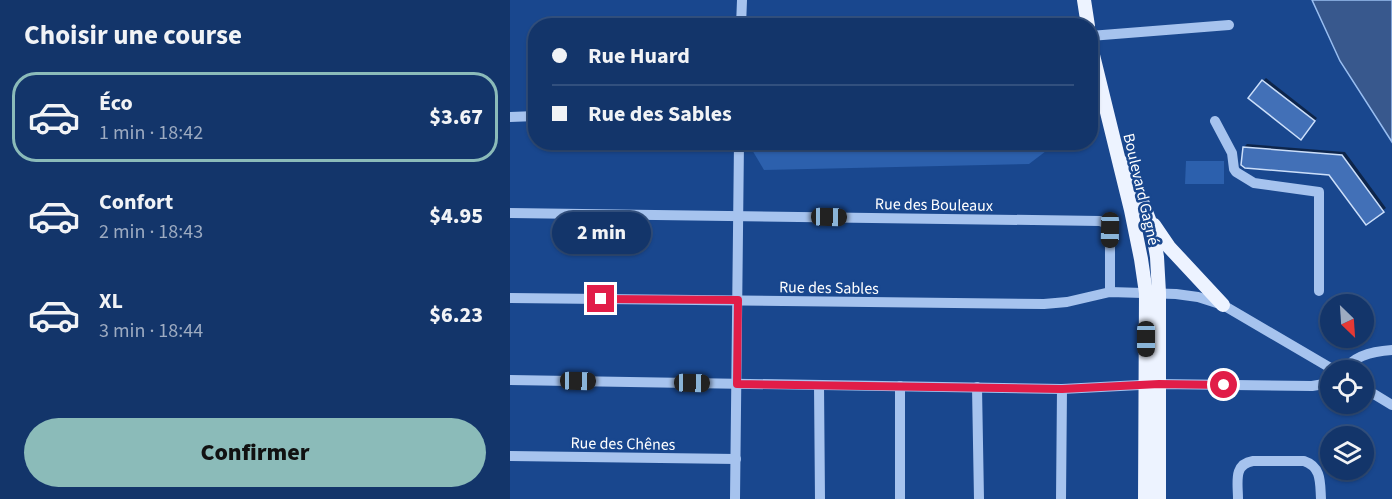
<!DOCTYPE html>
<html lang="fr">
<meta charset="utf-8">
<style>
:root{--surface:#13356a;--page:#204072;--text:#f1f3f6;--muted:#9dabc1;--line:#32507e;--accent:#8bbbb9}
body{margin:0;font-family:"Source Sans 3",sans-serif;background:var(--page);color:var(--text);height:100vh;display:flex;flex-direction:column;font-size:22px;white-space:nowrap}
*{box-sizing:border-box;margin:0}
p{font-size:20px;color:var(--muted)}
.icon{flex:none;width:33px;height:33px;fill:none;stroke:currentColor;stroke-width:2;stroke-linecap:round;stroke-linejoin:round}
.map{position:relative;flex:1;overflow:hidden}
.sheet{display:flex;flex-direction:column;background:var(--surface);width:510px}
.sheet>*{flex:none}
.banner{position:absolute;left:18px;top:18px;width:570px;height:132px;border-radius:24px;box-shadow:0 2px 4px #0004,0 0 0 2px var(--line);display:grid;align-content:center;height:132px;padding:0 24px;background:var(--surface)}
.needle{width:39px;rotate:155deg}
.buttons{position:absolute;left:810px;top:294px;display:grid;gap:12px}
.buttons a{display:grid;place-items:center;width:54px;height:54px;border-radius:50%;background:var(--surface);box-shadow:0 2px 4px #0004,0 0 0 2px var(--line);font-size:30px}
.end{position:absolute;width:27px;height:27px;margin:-14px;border:8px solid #e11d48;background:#fff;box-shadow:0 0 0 3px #fff}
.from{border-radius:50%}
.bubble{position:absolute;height:42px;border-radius:21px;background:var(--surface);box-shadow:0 2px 4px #0004,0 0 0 2px var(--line);font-size:20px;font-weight:800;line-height:42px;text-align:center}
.car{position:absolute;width:18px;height:36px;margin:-18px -9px;border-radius:8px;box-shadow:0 0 4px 2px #0007;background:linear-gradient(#222 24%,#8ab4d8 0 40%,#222 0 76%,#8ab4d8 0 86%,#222 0)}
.banner b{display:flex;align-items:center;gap:21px;height:57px;font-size:22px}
.banner b+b{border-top:2px solid var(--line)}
.banner i{width:15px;height:15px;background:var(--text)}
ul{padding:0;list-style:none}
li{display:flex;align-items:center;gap:18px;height:90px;margin:0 12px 9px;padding:0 12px;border:3px solid transparent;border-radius:24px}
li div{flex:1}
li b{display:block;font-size:22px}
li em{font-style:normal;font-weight:800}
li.selected{border-color:var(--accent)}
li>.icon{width:54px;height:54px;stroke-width:1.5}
h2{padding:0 24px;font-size:27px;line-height:72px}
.primary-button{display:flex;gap:12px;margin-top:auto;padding:12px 24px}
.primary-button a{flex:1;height:69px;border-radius:36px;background:var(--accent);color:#111;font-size:24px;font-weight:800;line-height:69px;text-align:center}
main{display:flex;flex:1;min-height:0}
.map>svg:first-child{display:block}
.green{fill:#2c60ad}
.water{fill:#38588d;stroke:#99bef1;stroke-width:1.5}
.shadow{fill:#0007}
.building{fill:#4270b7;stroke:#ccdffa;stroke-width:1.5}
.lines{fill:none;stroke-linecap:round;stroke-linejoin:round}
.minor{stroke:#a6c3ee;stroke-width:10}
.major{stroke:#edf3ff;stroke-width:14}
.route{stroke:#e11d48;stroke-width:8}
.labels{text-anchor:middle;stroke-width:5;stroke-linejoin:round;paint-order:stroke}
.street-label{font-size:16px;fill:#fff;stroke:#19478e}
</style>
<main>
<section class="sheet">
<h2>Choisir une course</h2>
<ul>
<li class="selected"><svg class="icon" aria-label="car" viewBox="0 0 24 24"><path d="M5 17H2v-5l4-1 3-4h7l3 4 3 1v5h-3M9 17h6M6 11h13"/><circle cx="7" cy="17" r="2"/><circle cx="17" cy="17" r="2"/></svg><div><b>Éco</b><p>1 min · 18:42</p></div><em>$3.67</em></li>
<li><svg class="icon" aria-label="car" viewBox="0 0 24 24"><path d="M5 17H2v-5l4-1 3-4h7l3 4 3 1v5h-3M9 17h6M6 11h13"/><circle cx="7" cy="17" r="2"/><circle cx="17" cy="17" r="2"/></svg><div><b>Confort</b><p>2 min · 18:43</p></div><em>$4.95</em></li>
<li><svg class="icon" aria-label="car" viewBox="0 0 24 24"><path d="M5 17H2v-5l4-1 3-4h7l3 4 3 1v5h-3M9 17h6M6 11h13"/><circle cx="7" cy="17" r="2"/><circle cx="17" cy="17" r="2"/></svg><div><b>XL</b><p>3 min · 18:44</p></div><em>$6.23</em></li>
</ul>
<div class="primary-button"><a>Confirmer</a></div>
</section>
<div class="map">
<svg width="882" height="499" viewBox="0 0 882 499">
<rect width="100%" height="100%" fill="#19478e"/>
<g class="green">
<polygon points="539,143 540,148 519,164 254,170 238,143"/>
<polygon points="676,161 714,161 714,184 675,184"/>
</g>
<polygon class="water" points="802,0 882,0 882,142 830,61"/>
<g class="shadow">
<polygon points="756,78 807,118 793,135 753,81"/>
<polygon points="737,144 835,152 876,208 856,223 820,174 734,147"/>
</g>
<g class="building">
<polygon points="752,80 805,121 791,140 738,98"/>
<polygon points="733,147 832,155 874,212 856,225 819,175 735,168 731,165"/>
</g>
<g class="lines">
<g class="minor">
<polyline points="231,26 232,0"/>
<polyline points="580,36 719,25"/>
<polyline points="0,117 26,116"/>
<polyline points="705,121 722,153 724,169 726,172 744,183 809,192 809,291"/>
<path d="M0 213 590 221C596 223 598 224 600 230V292"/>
<polyline points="0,298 534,304 557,302 600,292 666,294 688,297 713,305 824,370"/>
<path d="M835 370C844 355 866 351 882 350"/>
<polyline points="0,380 552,389 649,384 802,386 814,384 820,377"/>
<polyline points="309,385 310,499"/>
<polyline points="467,387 469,499"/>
<polyline points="854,388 882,405"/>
<polyline points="0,456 226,459"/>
<polyline points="225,499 229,142"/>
<polyline points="390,499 390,386"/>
<polyline points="551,499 552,389"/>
<path d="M728 499C728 483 723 464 743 461H794C812 467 810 483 811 499"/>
</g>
<g class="major">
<polyline points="574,0 578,26"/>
<polyline points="580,43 621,210 631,259 636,293 635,499"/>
<polyline points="617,163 642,227 647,257 649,293 649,499"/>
<polyline points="644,225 659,247 713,305"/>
</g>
</g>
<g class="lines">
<polyline class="route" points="91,299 228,300 227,384 552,389 649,384 714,385"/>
</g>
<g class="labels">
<g class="street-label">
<text transform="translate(632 189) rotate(77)" y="6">Boulevard Gagné</text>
<text transform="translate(424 204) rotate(1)" y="6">Rue des Bouleaux</text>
<text transform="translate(319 287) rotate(1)" y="6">Rue des Sables</text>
<text transform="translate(113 443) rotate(1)" y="6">Rue des Chênes</text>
</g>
</g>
</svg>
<div class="buttons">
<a><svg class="needle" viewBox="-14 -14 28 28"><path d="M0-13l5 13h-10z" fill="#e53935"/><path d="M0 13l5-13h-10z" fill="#9dabc1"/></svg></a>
<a><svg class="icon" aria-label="locate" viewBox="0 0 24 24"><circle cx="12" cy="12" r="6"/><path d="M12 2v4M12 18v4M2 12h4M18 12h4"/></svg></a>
<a><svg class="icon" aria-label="layers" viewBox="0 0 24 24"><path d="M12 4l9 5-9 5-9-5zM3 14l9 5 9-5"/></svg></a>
</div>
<i class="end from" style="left:714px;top:385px"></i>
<i class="end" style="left:91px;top:299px"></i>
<div class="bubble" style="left:42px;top:212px;width:99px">2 min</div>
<i class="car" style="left:319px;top:217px;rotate:91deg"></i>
<i class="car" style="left:600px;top:230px;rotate:181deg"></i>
<i class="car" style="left:636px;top:339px;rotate:180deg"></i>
<i class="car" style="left:68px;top:381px;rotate:91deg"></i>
<i class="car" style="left:182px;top:383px;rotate:91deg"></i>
<div class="banner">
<b><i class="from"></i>Rue Huard</b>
<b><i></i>Rue des Sables</b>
</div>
</div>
</main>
